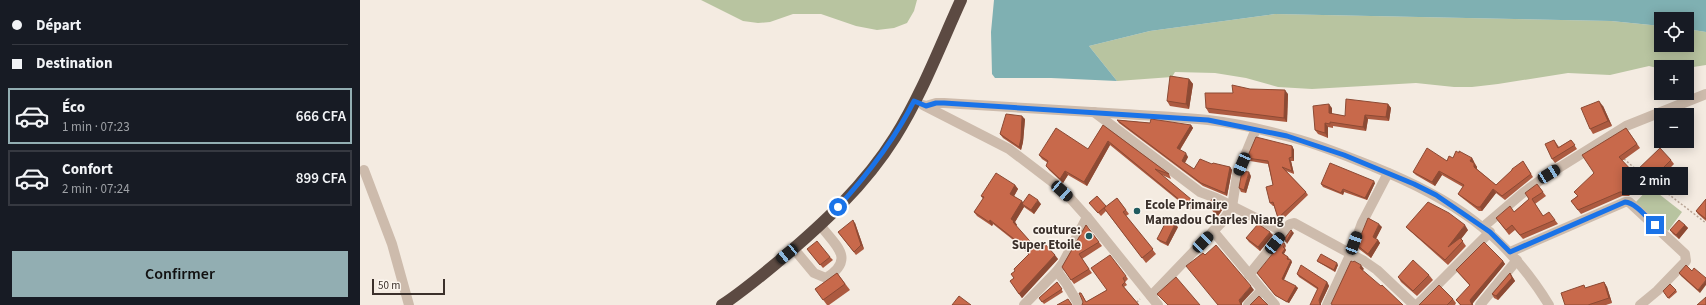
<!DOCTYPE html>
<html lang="fr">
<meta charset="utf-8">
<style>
:root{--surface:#171b24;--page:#20242c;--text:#f1f3f6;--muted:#9ea1a6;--line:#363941;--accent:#92aeb2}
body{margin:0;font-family:"Source Sans 3",sans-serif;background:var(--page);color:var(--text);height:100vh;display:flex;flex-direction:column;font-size:15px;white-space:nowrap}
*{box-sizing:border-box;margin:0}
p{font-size:13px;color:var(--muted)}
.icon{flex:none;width:22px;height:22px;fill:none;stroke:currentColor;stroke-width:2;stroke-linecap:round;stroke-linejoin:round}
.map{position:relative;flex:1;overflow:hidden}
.sheet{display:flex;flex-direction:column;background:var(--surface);width:360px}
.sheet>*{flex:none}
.banner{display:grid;align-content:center;height:88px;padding:0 12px;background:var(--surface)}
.buttons{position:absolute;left:1294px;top:12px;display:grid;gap:8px}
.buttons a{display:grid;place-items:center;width:40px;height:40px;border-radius:0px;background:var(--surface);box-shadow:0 2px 10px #0003;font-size:20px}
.scale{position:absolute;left:12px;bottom:10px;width:73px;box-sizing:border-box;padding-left:4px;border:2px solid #3b302b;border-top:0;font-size:11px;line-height:14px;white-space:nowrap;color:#3b302b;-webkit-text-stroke:3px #fbf5ee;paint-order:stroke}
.end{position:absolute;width:18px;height:18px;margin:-9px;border:5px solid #1a73e8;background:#fff;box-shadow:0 0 0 2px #fff}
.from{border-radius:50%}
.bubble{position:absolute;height:28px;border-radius:0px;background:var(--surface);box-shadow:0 2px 10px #0003;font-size:13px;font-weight:600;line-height:28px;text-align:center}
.car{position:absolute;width:12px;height:24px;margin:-12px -6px;border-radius:5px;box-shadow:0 0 3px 1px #0007;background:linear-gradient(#222 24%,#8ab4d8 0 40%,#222 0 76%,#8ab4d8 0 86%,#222 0)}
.banner b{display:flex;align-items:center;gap:14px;height:38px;font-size:15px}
.banner b+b{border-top:1px solid var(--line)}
.banner i{width:10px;height:10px;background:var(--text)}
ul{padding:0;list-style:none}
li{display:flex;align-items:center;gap:12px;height:56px;margin:0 8px 6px;padding:0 4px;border:2px solid var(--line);border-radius:0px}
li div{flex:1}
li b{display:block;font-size:15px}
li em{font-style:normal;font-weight:600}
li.selected{border-color:var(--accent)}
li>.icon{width:36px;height:36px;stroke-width:1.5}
.primary-button{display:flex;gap:8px;margin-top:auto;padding:8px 12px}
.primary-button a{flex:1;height:46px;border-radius:0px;background:var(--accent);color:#111;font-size:16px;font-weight:600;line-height:46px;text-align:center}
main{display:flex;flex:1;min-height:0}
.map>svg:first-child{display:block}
.green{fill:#b8c4a0}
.water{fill:#7fb0b2}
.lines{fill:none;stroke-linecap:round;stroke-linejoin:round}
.path{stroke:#b9a596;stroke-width:1.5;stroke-dasharray:2 2;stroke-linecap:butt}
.minor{stroke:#cdbbac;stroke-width:10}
.highway{stroke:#5c4a42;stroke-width:12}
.wall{fill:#ac5a40}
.shaded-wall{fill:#8c4a34}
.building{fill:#c8694b;stroke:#8c4a34}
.route{stroke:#1a73e8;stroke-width:5}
.poi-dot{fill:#1f5a5e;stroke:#fbf5ee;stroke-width:1.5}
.labels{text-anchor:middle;stroke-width:3;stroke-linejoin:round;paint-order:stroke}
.poi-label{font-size:13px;font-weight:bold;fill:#3b302b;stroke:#fbf5ee;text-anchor:start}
</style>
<main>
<section class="sheet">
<div class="banner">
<b><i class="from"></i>Départ</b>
<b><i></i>Destination</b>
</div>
<ul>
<li class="selected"><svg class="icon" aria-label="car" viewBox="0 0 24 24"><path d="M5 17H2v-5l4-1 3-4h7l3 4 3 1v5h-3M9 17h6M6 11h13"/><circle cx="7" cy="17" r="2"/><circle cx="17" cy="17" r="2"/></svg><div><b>Éco</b><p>1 min · 07:23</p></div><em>666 CFA</em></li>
<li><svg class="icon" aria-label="car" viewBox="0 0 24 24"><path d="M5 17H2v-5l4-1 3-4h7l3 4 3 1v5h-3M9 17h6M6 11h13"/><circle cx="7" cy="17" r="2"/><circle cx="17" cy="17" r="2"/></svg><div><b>Confort</b><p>2 min · 07:24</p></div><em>899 CFA</em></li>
</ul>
<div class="primary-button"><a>Confirmer</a></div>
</section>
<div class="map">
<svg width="1346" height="305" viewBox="0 0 1346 305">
<rect width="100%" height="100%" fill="#f4ebe1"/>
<g class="green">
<polygon points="341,0 557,0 554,11 547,23 534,28 517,30 496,26 461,14 433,14 410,22 398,23 383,21"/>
<polygon points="915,14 1251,21 1301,26 1301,45 1327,45 1327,29 1346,32 1346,65 1327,68 1301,67 1301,69 1289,66 1250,75 1208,73 1138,84 1112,87 1094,87 1056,83 952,89 918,87 886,78 855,73 815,72 812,77 757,81 729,46 790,31"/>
<polygon points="1290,187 1322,212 1308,231 1275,203"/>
</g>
<polygon class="water" points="634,0 1346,0 1346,32 1327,29 1327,19 1301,19 1301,26 1251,21 915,14 790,31 729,46 757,81 691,78 635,78 632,74 631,32"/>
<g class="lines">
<g class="path">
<polyline points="1264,159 1278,171"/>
<polyline points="1286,177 1346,223"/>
<polyline points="774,305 780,299"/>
</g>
<g class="minor">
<polyline points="563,105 649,149 695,184 710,198 727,217 798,305"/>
<path d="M566 106 576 103H584C644 107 704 110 764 114 792 116 820 117 848 120 874 123 901 129 926 136 956 143 986 156 1014 167 1091 198 1145 233 1189 305"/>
<polyline points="734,112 840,192 856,198 924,232"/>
<polyline points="4,170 32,244 49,305"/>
<polyline points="1123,227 1164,192 1189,174 1266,126 1346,94"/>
<polyline points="853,231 915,305"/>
<path d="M434 249 454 273 466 278C496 259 476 246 460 225"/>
<polyline points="1150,252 1265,202 1269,202 1325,254 1326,261 1297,291 1280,305"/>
<polyline points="697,271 706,283 719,305"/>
<polyline points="889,275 930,224 934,223 1004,261 1017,270 1054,305"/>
<polyline points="791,296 862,222 872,207 877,175 896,129"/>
<polyline points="664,305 697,271 703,263 727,217"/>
<polyline points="888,305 902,290"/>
<polyline points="967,305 991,253 1002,223 1028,173"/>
<polyline points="1057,305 1130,232"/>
<polyline points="1120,305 1157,260"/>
</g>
<path class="highway" d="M362 305C382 292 401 276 419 261 463 224 505 185 535 137 562 94 580 46 601 0"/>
</g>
<g class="wall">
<polygon points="829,79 833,84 829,109 810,106 807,101"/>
<polygon points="890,89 928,94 927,122 849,113 846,108 873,93"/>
<polygon points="1028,104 1031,108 1029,121 1008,119 1006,131 973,126 973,128 968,127 968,138 958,134 955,130 972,108 972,114 985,116"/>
<polygon points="1243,106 1252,126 1233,134 1230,129"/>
<polygon points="665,119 663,142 661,150 643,138 640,134"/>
<polygon points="757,120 790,123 831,125 833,128 820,150 828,157 825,163 834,169 852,164 870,167 872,170 867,196 843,186 759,123"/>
<polygon points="743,125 809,174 811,179 802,175 835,204 830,210 750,145 727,186 708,175 703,183 689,170 686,166 688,163 682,159 679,155 728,149"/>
<polygon points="1266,128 1280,148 1262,161 1274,173 1311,160 1314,164 1299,179 1292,172 1269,196 1262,196 1221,214 1211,201 1217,196"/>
<polygon points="1194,140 1199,147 1211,140 1217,149 1195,163 1192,159"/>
<polygon points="932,146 934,150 934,161 931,161 934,174 926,171 946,192 948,195 920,222 918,218 914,206 913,206 910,203 913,185 908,164 890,161 887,158"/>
<polygon points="1093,158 1112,158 1117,167 1117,169 1136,185 1163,161 1173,177 1145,200 1136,193 1122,211 1119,211 1101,197 1098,194 1103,187 1082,175 1075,186 1056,175 1053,172"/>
<polygon points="891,176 886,193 881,192 879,188"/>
<polygon points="1015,183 1007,200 984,192 983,195 963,187 961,184"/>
<polygon points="1177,184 1186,196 1175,204 1183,216 1195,220 1198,224 1163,239 1155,230 1149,235 1136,218 1154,212 1169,199"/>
<polygon points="655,185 658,189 654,196 663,203 681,204 674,214 664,207 655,222 657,225 656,226 676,248 698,259 662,298 650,281 654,278 651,274 655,271 669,255 662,247 633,224 632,226 617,216 614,212 623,199 621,196"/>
<polygon points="737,196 746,207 757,198 769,214 766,216 796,254 786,263 746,211 741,216 732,206 729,203"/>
<polygon points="1346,199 1346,221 1338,214 1336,211"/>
<polygon points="848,205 862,210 858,216 854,213"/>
<polygon points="495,223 504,249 496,255 478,232"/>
<polygon points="726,225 742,246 722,259 732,273 714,284 702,267"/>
<polygon points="1325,225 1328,228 1319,239 1313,234 1310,230"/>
<polygon points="818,227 808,246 800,242 797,239"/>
<polygon points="1022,227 1016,239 1018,240 1020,243 1011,258 999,249 997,245"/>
<polygon points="1046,227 1108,230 1101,239 1106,246 1088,265 1050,231"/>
<polygon points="913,235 900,251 889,242 886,238"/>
<polygon points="925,244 926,246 925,248 926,250 924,254 928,257 930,259 929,260 932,262 924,280 938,288 929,303 916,296 897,273"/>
<polygon points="447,249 470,257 473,260 463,268"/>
<polygon points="957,261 978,265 975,272 958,262"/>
<polygon points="1143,261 1145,264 1113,303 1113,305 1100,305 1096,300 1110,286 1096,270"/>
<polygon points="1332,271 1340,293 1321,276 1319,273"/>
<polygon points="477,273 490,290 469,305 467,305 455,289"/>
<polygon points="1150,273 1155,281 1138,300 1134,298 1132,294"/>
<polygon points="937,274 967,282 969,286 961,303 957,289 939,277"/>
<polygon points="1069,275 1073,280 1057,296 1041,282 1038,277"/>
<polygon points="766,276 768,279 765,282 767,285 764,287 779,305 723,302 723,296 726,302 747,290"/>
<polygon points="697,282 703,292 684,304 679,298"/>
<polygon points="1244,282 1247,287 1252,303 1246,305 1205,305 1226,288"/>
<polygon points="1316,290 1317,292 1309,299 1304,293"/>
<polygon points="1093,299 1096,303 1095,305 1059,305"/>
</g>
<g class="shaded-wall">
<polygon points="829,79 833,84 829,109 826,104"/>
<polygon points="925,90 928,94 927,122 924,118"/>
<polygon points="1239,101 1243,106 1252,126 1248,121"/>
<polygon points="969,104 972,108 972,118 969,113"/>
<polygon points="1028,104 1031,108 1029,121 1026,117"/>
<polygon points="1005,115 1008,119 1006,131 1003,127"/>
<polygon points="662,116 665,119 663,142 661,150 659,147"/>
<polygon points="965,123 968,127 968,138 965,133"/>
<polygon points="831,125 833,128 819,151 817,148"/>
<polygon points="748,141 750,145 727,186 724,182"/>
<polygon points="932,146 934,150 934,161 932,157"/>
<polygon points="826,153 828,157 824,164 822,161"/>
<polygon points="929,158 931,161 934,174 932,171"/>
<polygon points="1112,158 1114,162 1113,165 1110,161"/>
<polygon points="1114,163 1117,167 1117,171 1114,167"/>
<polygon points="870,167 872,170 867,196 865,193"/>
<polygon points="705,171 708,175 703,183 700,179"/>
<polygon points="1079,171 1082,175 1075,186 1072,182"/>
<polygon points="889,172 891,176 886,193 884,190"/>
<polygon points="1014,181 1015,183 1007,200 1005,198"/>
<polygon points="655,185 658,189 653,198 650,194"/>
<polygon points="983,189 984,192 983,195 981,193"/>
<polygon points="1133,189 1136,193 1122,211 1120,207"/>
<polygon points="678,200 681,204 674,214 671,210"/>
<polygon points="832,200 835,204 830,210 827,206"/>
<polygon points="662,201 665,205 662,204 664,207 655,222 657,225 656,226 651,219"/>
<polygon points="856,202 862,210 858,216 852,208"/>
<polygon points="493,220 495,223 504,249 501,245"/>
<polygon points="630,220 633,224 632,226 629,222"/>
<polygon points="815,224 818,227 808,246 806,243"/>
<polygon points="1019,224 1022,227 1015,240 1013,237"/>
<polygon points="1105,225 1108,230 1091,252 1088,247"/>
<polygon points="1325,225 1328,228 1319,239 1316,235"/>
<polygon points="932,231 934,233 927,244 926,242"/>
<polygon points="910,232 913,235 900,251 898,247"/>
<polygon points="1018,240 1020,243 1011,258 1008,254"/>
<polygon points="925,249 926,250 923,255 922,253"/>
<polygon points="695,255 698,259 662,298 659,294"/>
<polygon points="931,260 932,262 923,281 922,279"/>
<polygon points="1143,261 1145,264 1113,303 1113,305 1112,305 1110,300"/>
<polygon points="977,263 978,265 975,272 974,270"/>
<polygon points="1001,265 1004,269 1002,271 1000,268"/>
<polygon points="1150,273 1155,281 1138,300 1136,296"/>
<polygon points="1346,280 1346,285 1340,293 1338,290"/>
<polygon points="967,282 969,286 961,303 961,305 960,305 959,300"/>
<polygon points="1244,282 1247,287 1252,303 1249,298"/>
<polygon points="891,286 894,290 882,303 882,305 881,305 879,300"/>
<polygon points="936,286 938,288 929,303 927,302"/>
</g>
<g class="building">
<polygon points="810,76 829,79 826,104 807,101"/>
<polygon points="872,85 890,89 925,90 924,118 846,108 845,93 873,93"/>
<polygon points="986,99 1028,104 1026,117 1005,115 1003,127 970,122 970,124 965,123 965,133 955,130 953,106 969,104 969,113 985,116"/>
<polygon points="1239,101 1248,121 1230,129 1221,108"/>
<polygon points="646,114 662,116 661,139 659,147 640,134"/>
<polygon points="791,119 831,125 817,148 826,153 822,161 834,169 840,159 852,164 853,163 870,167 865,193 841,183 757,120 790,123"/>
<polygon points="743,125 809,174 795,169 832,200 827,206 748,141 724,182 705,171 700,179 686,166 688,161 679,155 696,128 728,149"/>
<polygon points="1266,128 1277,144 1259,157 1274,173 1300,148 1311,160 1296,175 1289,168 1266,192 1260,192 1218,210 1211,201 1218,196 1214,192 1234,173 1222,155"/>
<polygon points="896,137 932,146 932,157 929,158 932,171 922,167 946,192 918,218 913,202 910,203 906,187 913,185 908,161 887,158"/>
<polygon points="1194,140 1198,148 1211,140 1215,145 1192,159 1185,144"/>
<polygon points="1067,148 1087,161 1089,156 1093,158 1096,151 1099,153 1099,151 1112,158 1110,161 1114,163 1114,167 1136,185 1152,170 1152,169 1163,161 1171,174 1142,196 1133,189 1120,207 1117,207 1098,194 1104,185 1079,171 1072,182 1053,172"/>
<polygon points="970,163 1014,181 1005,198 983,189 981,193 961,184"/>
<polygon points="882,171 889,172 884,190 879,188"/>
<polygon points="636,173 655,185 650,194 662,201 651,219 654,221 653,222 676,248 683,242 695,255 659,294 650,281 654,278 651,274 655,271 654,269 669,254 659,243 630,220 629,222 614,212 624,197 621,196"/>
<polygon points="1177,184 1183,192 1172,199 1183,216 1189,212 1195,220 1160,235 1152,225 1146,230 1136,218 1150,206 1154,212 1169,199 1165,193"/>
<polygon points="669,194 678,200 671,210 662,204"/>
<polygon points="737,196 746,206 738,213 729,203"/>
<polygon points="757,198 766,210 763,212 793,249 782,258 744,208"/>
<polygon points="852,199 856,202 852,208 848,205"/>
<polygon points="1346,199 1346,219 1336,211"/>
<polygon points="1068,202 1089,213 1105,225 1088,247 1100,238 1103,241 1085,260 1046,227"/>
<polygon points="1008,218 1019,224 1013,237 1018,240 1008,254 997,245"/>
<polygon points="493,220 501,245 494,252 478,232"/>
<polygon points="807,220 815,224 806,243 797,239"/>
<polygon points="1319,220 1325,225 1316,235 1310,230"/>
<polygon points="898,224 910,232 898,247 886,238"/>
<polygon points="726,225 739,242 719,254 729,269 711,280 702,267"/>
<polygon points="931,230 932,231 926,242 925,238"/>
<polygon points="457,241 470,257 460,265 447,249"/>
<polygon points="922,242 925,244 923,247 925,249 922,253 928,257 927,259 931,260 922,279 936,286 927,302 915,295 897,273"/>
<polygon points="1124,242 1143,261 1110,300 1112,305 1101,305 1096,300 1110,285 1096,270"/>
<polygon points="856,245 891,286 879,300 881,305 858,305 826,266 843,253 845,255"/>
<polygon points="961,254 977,263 974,270 957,261"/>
<polygon points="750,255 766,276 763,278 765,282 762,285 779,305 722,305 723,302 719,293 721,293 726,302 747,290 731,268"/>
<polygon points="1053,260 1069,275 1053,291 1038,277"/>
<polygon points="991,261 993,262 994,261 1001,265 1000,268 1021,286 1022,285 1043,305 973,305 971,304"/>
<polygon points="941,265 967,282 959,300 960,305 950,305 958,288 937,274"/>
<polygon points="1326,265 1332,271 1334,268 1346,278 1346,280 1338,290 1319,273"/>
<polygon points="477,273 485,284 463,300 455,289"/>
<polygon points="1150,273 1152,278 1136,296 1132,294"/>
<polygon points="816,277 840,305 808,305 797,294"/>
<polygon points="697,282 702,289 682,302 679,298"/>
<polygon points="1244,282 1249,298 1228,305 1205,305 1201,293 1224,285 1225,288"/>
<polygon points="1310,284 1316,290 1308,298 1303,291"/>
<polygon points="1079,285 1093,299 1087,305 1059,305"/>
<polygon points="599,296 611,305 592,305"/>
<polygon points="899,296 908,305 890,305"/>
<polygon points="1346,297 1346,305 1337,305"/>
<polygon points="708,299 712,305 697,305"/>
</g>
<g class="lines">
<path class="route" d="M478 207C508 174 534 141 554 101L566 106 576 103H584L848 120 927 136 984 155 1054 184 1076 195 1130 232 1150 252 1265 202C1276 203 1287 218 1295 225"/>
</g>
<g class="poi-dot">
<circle cx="777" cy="211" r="4"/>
<circle cx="729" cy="236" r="4"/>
</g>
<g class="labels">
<g class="poi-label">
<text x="785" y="209">Ecole Primaire<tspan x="785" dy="15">Mamadou Charles Niang</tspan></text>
<text x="721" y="234" text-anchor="end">couture:<tspan x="721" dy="15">Super Etoile</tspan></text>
</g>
</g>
</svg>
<div class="buttons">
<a><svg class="icon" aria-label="locate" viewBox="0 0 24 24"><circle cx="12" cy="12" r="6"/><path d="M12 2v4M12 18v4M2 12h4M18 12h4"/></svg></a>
<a>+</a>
<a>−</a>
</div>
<div class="scale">50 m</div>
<i class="end from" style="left:478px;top:207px"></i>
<i class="end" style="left:1295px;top:225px"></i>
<div class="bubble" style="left:1262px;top:167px;width:66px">2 min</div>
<i class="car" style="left:882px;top:164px;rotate:203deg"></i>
<i class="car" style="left:1189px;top:174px;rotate:58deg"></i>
<i class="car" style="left:702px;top:191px;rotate:132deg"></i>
<i class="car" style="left:843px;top:242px;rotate:44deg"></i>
<i class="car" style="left:915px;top:243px;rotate:39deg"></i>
<i class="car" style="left:994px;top:243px;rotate:20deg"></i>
<i class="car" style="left:427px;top:254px;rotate:231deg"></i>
</div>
</main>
